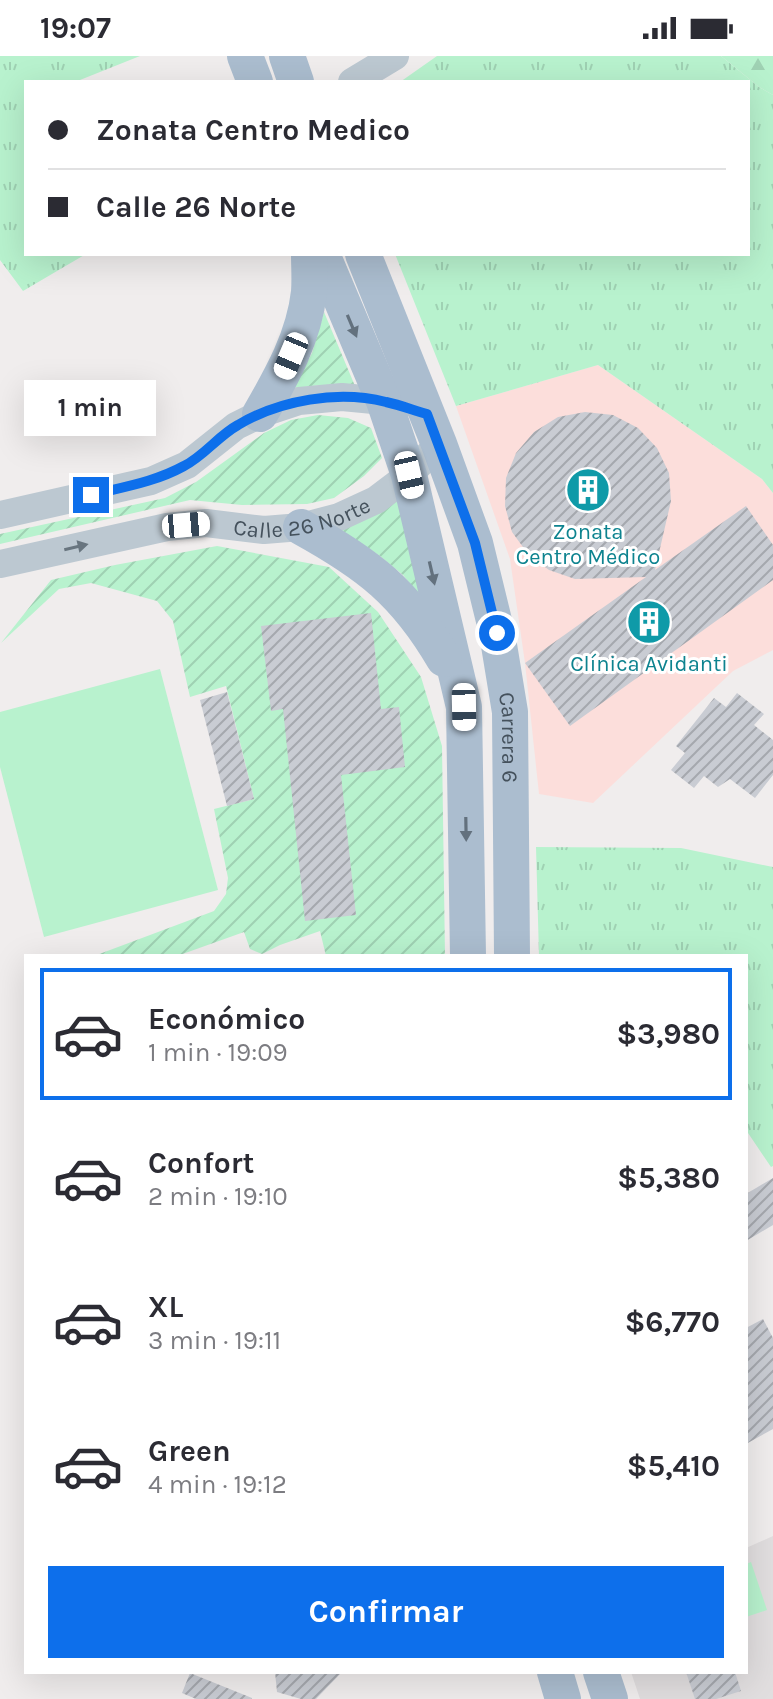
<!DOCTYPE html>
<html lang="es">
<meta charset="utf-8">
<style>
:root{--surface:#fff;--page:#f7f7f7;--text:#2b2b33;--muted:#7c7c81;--line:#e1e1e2;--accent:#0d6feb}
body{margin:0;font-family:Karla,sans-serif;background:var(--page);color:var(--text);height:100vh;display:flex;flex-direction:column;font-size:30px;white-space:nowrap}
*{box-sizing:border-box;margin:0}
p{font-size:26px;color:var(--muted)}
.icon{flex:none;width:44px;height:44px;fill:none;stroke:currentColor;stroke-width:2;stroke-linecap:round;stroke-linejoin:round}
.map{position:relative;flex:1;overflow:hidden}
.panel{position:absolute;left:24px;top:898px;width:724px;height:720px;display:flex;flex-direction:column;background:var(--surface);border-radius:0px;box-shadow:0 8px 32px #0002}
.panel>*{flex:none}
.banner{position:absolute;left:24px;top:24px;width:726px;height:176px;border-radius:0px;box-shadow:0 8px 32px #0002;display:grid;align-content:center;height:176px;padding:0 24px;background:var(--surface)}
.end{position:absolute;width:36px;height:36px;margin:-18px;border:10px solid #0d6feb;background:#fff;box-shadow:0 0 0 4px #fff}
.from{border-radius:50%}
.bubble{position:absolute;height:56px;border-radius:0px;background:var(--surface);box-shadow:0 8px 32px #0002;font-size:26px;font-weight:700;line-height:56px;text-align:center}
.car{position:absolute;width:24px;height:48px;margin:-24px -12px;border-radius:10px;box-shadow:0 0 6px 2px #0007;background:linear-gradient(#fff 24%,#345 0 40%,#fff 0 76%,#345 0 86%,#fff 0)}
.banner b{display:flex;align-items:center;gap:28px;height:76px;font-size:30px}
.banner b+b{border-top:2px solid var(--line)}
.banner i{width:20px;height:20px;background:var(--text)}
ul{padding:14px 0 0;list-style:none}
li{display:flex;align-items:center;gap:24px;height:132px;margin:0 16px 12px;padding:0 8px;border:4px solid transparent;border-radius:0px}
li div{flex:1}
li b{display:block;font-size:30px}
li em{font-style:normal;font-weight:700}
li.current{border-color:var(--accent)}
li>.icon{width:72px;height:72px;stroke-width:1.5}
.button{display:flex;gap:16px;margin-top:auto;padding:16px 24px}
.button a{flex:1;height:92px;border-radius:0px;background:var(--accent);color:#fff;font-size:32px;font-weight:700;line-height:92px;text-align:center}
.status{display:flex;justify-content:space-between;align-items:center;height:56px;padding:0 40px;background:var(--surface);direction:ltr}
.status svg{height:22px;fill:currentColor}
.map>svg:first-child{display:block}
.education{fill:#e1dedf}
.medical{fill:#fcdedb}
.grass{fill:url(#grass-tufts)}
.forest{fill:url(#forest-firs)}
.garden{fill:url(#garden-furrows)}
.pitch{fill:#b8f2ce}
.building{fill:url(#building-hatch)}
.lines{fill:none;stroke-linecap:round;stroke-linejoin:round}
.minor{stroke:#bcc8d1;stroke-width:28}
.major{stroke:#abbdcf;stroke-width:36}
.oneway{fill:#63717e}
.oneway2{fill:#68757f}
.route{stroke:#0d6feb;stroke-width:10}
.labels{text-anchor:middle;stroke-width:6;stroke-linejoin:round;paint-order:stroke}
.street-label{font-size:22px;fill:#44515c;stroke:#fff}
.culture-label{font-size:22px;fill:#0d838f;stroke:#fff}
</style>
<div class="status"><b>19:07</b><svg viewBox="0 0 49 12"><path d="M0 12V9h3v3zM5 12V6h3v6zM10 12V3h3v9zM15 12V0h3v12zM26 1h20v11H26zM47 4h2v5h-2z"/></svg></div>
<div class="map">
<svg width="773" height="1643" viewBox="0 0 773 1643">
<defs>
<pattern id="grass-tufts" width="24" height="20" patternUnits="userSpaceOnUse" patternTransform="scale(2)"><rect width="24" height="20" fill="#b8f2ce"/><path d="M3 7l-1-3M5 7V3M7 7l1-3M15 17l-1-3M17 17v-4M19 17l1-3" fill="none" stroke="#9fd1b3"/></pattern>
<pattern id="forest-firs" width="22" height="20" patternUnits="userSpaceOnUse" patternTransform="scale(2)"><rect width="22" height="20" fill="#b8f2ce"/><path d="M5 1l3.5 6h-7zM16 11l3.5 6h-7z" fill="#9fd1b3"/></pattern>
<pattern id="garden-furrows" width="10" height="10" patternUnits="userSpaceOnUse" patternTransform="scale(2)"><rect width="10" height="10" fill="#b8f2ce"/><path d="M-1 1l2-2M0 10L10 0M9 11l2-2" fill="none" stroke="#9fd1b3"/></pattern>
<pattern id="building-hatch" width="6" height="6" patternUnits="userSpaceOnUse" patternTransform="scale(2)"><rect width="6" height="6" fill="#c9ccd3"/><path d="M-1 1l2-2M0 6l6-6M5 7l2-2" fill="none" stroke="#a5a8ae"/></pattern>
</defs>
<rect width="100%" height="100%" fill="#f0eded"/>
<polygon class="education" points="773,1480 773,1643 640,1643 631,1616 746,1616 746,1492"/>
<polygon class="medical" points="598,309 762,423 773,437 773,594 733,615 593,747 539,738 525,607 510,503 456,350"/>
<g class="grass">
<polygon points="0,0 140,0 75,26 26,26 26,198 86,198 23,235 0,204"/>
<polygon points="437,0 721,0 759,31 773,39 773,437 762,423 598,309 456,350 395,198 748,198 748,26 400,26"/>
<polygon points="536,791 681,792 773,811 773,1110 771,1111 746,1074 746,900 539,900"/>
</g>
<polygon class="forest" points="721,0 773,0 773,39 759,31"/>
<g class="garden">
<polygon points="324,256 355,330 322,329 294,332 312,297"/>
<polygon points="318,359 348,362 371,372 382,402 364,420 334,442 307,448 242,449 190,444 0,488 0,478 165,442 196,426 264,377 291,364"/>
<path d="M397 439 432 555 403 519 380 500 341 474C363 466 380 455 397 439Z"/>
<polygon points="217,490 329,511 378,556 421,621 442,690 445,900 326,900 320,875 280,889 262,898 250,893 244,876 177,900 94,900 214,855 226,838 228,822 214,753 254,743 226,630 190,641 173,565 157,545 91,527 59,533 1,587 51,524 115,509"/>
</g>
<g class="pitch">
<polygon points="160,613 218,834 44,881 0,711 0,656"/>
<polygon points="751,1506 767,1554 746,1561 746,1508"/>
</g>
<g class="building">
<polygon points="585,356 613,359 638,372 657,392 669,417 671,445 655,514 746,450 773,489 773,524 570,670 525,607 646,521 575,523 549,514 528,498 512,476 505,450 506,422 516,397 534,376 558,361"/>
<polygon points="371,557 381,653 399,651 405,711 341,719 356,859 305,865 283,653 271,655 261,570"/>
<polygon points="227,636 254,743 227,750 200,644"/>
<polygon points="737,637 764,658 754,669 773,684 773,719 755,742 730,723 718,731 704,720 694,732 671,714 685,697 676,690 714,642 726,651"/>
<polygon points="773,1122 773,1169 746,1185 746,1138"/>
<polygon points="763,1263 773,1282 773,1373 746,1388 746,1272"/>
<polygon points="275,1616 342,1616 316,1643 301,1643 277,1636"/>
<polygon points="686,1616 735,1616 741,1635 716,1643 695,1643"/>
<polygon points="190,1617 252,1642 252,1643 196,1643 182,1637"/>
</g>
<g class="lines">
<g class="minor">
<polyline points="352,26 395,0"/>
<polyline points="0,459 151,425 187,409 236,370 260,358 299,345 342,341 384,345 399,350"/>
<path id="s1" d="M0 508 167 471 206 467 264 474 301 471 339 461 376 444 409 419 439 388"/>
</g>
<g class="major">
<polyline points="245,0 255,26"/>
<polyline points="287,0 296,26"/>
<polyline points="322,198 384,345 409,419 464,651 468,900"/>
<path id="s2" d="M363 198 439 388 475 487 497 577 510 656 512 900"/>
<path d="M260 358C282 320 304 281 309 236 310 223 309 210 309 198"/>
<path d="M301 471C368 508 405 536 444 603"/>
<polyline points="555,1616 563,1643"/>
<polyline points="601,1616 610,1643"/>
</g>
</g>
<defs><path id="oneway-solid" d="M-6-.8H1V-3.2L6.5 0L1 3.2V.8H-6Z" transform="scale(2)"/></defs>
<g class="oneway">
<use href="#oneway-solid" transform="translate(352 270) rotate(67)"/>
<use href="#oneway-solid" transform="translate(432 517) rotate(77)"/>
<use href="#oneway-solid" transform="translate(466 773) rotate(89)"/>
</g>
<use class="oneway2" href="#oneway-solid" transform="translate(76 491) rotate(-13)"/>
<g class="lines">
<path class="route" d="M91 439C123 431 155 426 184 410 204 400 218 380 238 369 280 344 338 334 386 346 400 349 413 354 427 358L475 487 497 577"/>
</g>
<defs>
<g id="building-disc" transform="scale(2.3)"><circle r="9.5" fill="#0f9aa8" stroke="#fff"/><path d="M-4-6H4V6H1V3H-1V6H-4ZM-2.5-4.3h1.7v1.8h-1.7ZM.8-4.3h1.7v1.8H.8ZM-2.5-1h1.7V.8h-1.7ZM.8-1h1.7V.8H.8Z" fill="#fff"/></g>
</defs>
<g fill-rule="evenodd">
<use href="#building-disc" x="588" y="434"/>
<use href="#building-disc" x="649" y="566"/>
</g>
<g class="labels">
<g class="street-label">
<text dy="8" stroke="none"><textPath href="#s1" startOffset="308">Calle 26 Norte</textPath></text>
<text dy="8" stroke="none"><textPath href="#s2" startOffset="508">Carrera 6</textPath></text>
</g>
<g class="culture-label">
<text x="588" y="483">Zonata<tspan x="588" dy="25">Centro Médico</tspan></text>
<text x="649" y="615">Clínica Avidanti</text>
</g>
</g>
</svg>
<i class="end from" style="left:497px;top:577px"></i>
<i class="end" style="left:91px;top:439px"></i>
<div class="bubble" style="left:24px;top:324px;width:132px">1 min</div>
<i class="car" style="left:291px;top:300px;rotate:203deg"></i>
<i class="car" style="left:409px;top:419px;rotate:167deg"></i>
<i class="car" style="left:186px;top:469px;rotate:85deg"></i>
<i class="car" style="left:464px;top:651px;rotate:179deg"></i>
<div class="banner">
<b><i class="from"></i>Zonata Centro Medico</b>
<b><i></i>Calle 26 Norte</b>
</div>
<section class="panel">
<ul>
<li class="current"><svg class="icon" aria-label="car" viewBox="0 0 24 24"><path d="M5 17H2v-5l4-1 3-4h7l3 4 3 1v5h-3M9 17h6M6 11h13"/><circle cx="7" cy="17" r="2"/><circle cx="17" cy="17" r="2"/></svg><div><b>Económico</b><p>1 min · 19:09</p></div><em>$3,980</em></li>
<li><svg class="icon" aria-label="car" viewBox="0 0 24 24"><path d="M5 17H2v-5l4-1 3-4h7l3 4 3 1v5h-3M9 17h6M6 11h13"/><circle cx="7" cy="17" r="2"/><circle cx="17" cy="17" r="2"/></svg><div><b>Confort</b><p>2 min · 19:10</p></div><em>$5,380</em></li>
<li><svg class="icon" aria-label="car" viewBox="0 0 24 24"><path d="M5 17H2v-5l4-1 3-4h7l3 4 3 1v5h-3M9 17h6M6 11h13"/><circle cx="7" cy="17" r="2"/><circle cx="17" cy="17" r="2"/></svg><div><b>XL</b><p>3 min · 19:11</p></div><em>$6,770</em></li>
<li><svg class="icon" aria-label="car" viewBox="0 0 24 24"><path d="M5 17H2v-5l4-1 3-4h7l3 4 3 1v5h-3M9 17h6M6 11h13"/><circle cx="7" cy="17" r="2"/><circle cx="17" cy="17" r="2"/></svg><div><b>Green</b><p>4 min · 19:12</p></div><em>$5,410</em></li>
</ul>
<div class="button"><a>Confirmar</a></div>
</section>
</div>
